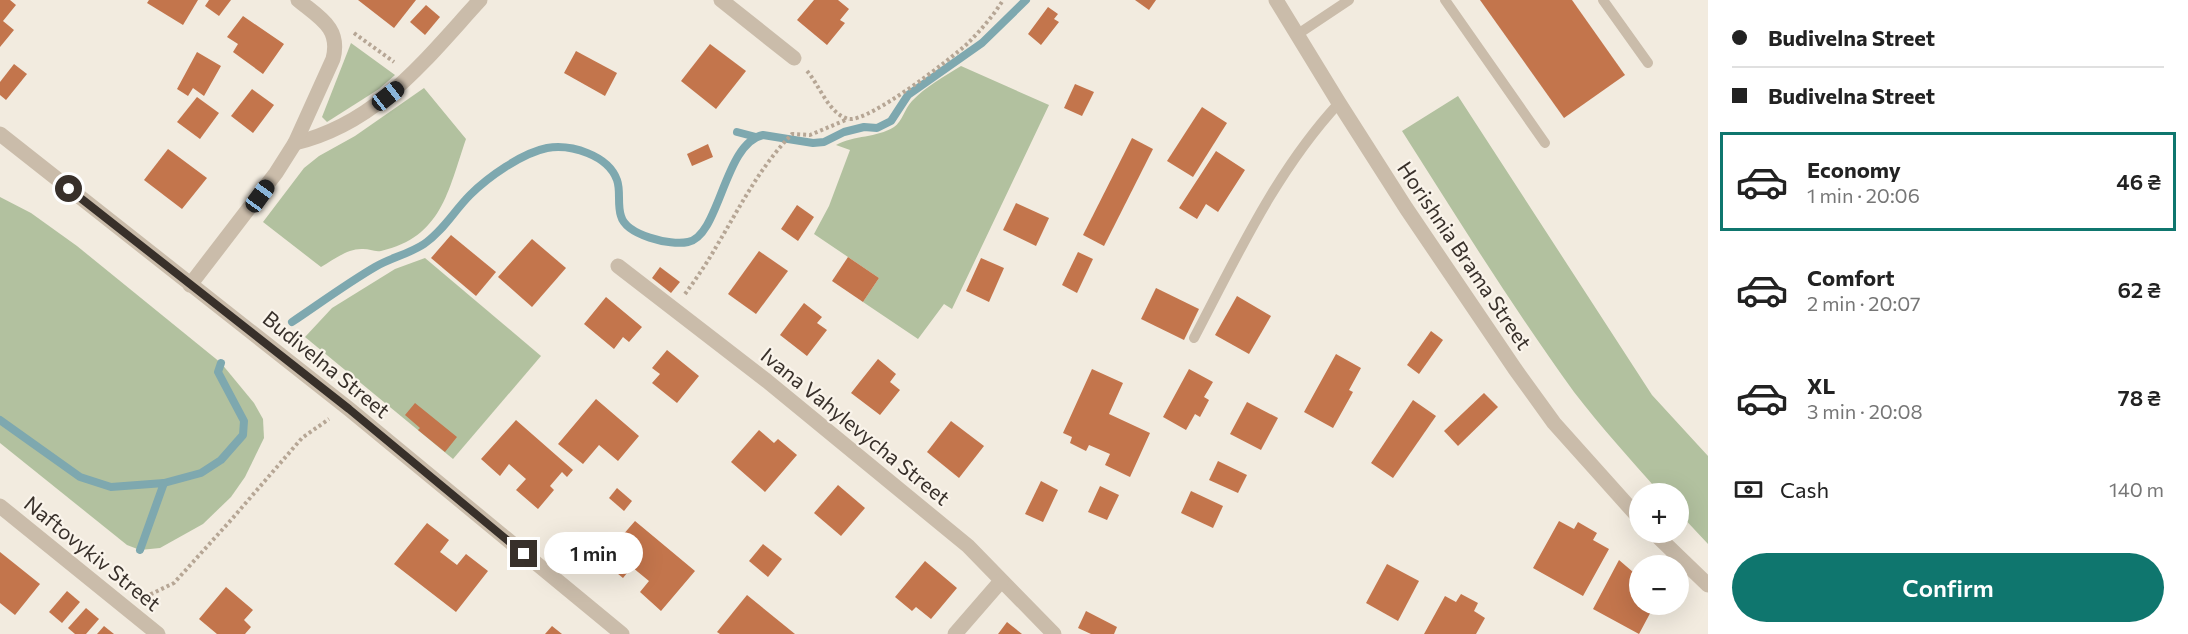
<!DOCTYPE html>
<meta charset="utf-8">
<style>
:root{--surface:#fff;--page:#f6f6f6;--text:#222;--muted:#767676;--line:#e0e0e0;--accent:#0f766e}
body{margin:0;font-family:Commissioner,sans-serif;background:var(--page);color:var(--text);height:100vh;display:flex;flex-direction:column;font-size:22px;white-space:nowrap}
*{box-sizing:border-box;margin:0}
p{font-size:20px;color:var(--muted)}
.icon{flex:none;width:33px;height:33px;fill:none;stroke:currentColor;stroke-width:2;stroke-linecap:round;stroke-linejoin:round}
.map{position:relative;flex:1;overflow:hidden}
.details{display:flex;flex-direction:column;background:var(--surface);width:480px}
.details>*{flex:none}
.guide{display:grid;align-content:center;height:132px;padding:0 24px;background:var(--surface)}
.controls{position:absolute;left:1629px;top:483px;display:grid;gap:12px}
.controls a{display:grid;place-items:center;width:60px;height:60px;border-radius:50%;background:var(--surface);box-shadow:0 6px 24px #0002;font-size:30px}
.end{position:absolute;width:27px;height:27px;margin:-14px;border:8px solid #38302a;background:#fff;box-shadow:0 0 0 3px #fff}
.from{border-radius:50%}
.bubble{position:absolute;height:42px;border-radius:21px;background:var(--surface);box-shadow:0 6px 24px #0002;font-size:20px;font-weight:600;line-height:42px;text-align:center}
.car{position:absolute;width:18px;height:36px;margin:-18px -9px;border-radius:8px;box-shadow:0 0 4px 2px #0007;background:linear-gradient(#222 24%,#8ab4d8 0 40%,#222 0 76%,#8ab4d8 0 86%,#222 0)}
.guide b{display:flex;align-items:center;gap:21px;height:57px;font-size:22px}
.guide b+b{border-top:2px solid var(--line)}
.guide i{width:15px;height:15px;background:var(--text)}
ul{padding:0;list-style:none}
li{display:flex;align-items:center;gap:18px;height:99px;margin:0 12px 9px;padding:0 12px;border:3px solid transparent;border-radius:0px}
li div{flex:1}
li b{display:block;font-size:22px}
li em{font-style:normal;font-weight:600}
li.current{border-color:var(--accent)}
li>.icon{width:54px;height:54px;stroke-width:1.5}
.pay{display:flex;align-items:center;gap:15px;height:66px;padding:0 24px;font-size:22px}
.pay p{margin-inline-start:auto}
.action{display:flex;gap:12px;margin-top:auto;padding:12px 24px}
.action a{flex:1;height:69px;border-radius:36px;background:var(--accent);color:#fff;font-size:24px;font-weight:600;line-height:69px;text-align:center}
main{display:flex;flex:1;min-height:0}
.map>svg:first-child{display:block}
.green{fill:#b2c19f}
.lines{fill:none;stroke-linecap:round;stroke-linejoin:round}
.stream{stroke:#7ea8af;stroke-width:8}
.building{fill:#c3754c}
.path{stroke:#b6a695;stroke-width:4;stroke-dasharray:3 3;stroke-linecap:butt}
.service{stroke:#cabcaa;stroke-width:10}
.minor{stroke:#cabcaa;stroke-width:15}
.tertiary{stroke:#cabcaa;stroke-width:15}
.route{stroke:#38302a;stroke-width:8}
.labels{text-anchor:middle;stroke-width:4.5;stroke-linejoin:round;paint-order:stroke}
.street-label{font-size:21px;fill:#38302a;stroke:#faf4eb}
</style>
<main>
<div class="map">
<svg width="1708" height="634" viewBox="0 0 1708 634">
<rect width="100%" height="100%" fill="#f2ebdf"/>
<g class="green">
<polygon points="351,43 395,75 379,89 327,122 322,117"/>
<path d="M961 66 1049 105 952 309 944 304 918 339 863 302 879 278 814 234 829 206 850 150 836 145C855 135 876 138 894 127 902 122 905 108 912 101 925 87 945 76 961 66Z"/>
<path d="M424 88 466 139C448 191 442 237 381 251 374 252 370 249 363 249 348 248 333 260 321 267L263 222 304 168 319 156 355 136Z"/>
<path d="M1458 96 1652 395 1708 456V544L1679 513 1678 494 1660 493C1631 460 1601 427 1574 392 1513 308 1458 219 1402 131Z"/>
<polygon points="0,197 31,213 77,246 221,363 254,403 263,419 264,438 245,477 231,497 203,524 160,548 140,550 127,545 0,443"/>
<polygon points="425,258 541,356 453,459 305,337 332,308 395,269"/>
</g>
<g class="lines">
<g class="stream">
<polyline points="737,132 756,137"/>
<path d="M292 322C319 304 346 284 375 267 390 258 409 254 424 244 443 231 454 211 470 195 488 177 522 153 547 148 571 144 608 155 617 180 621 191 617 204 621 216 626 235 670 246 688 242 720 236 724 143 763 135L813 143 824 142 844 132 864 127 877 128 891 121 908 95 982 43 1026 0"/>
<polyline points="0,420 80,477 111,487 164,483 201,473 221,460 243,435 244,421 218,372 221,363"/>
<polyline points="140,550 164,483"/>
</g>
</g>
<g class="building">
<polygon points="0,0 10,0 16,5 3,21 14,30 0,47"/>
<polygon points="149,0 198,0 183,25 147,3"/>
<polygon points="209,0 231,0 219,16 205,6"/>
<polygon points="358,0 416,0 394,28"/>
<polygon points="814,0 838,0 849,9 840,20 845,23 827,45 797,20"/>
<polygon points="1135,0 1156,0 1149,10"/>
<polygon points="1480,0 1572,0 1625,75 1564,118"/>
<polygon points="426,5 440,17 425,35 410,22"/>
<polygon points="1048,7 1058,14 1054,19 1059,22 1041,45 1028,34"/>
<polygon points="243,16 284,44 263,74 233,52 238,44 227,37"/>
<polygon points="710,44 746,71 716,109 681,81"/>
<polygon points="576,51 617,73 605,96 564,73"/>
<polygon points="197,52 221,66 204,96 193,88 188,96 177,89"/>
<polygon points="14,64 27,74 6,100 0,95 0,82"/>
<polygon points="1075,84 1094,92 1082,116 1064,108"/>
<polygon points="252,89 274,105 253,133 231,116"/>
<polygon points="197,97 219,113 200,139 177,122"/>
<polygon points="1202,107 1227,123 1193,177 1167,161"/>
<polygon points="1132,138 1153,149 1104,246 1083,235"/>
<polygon points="708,144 713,157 692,166 687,154"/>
<polygon points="168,149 207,178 182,209 144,180"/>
<polygon points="1216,151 1245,170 1218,212 1206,204 1197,219 1179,208"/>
<polygon points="1016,203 1049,218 1036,246 1003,230"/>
<polygon points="797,205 814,217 798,241 781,229"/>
<polygon points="451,235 496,272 476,296 431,258"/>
<polygon points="532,239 566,268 532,307 498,277"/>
<polygon points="759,251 788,271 756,314 728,294"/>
<polygon points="1078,252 1093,259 1077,293 1062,285"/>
<polygon points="848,257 879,278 863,302 832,281"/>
<polygon points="981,258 1004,268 989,302 966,291"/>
<polygon points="660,267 680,282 671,293 652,278"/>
<polygon points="1156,288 1199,309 1184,340 1141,319"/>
<polygon points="1237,296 1271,316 1249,354 1215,335"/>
<polygon points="606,297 642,327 629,342 623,337 614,349 584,324"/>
<polygon points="804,303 822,317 817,323 827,330 807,356 780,335"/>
<polygon points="1431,331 1443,340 1419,374 1407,365"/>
<polygon points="667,350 699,376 677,403 652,383 660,374 652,368"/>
<polygon points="1336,354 1361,368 1349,390 1353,392 1333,428 1304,412"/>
<polygon points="878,359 896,374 890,382 900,390 880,415 851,393"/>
<polygon points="1092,369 1123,383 1109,414 1150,433 1130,477 1105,465 1110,454 1089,445 1086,451 1070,443 1072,437 1063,433"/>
<polygon points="1189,369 1213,382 1204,397 1209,400 1200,417 1195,414 1186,430 1163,417"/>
<polygon points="1484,393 1498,407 1458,446 1444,431"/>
<polygon points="596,399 639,436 618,461 599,445 583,464 558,444"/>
<polygon points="1413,400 1436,416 1393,478 1371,463"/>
<polygon points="1247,402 1278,418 1261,450 1230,434"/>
<polygon points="415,403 457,437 445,452 418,430 420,428 405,415"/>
<polygon points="516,420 573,470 567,477 562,472 550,486 554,490 538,509 516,490 526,479 509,464 500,476 481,459"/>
<polygon points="951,421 984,446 959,478 927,452"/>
<polygon points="759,430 774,443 778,439 797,455 765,492 731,462"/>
<polygon points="1218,461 1247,475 1238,493 1209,480"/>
<polygon points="1041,481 1058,490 1043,522 1025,514"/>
<polygon points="838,485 865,508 841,536 814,513"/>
<polygon points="1100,486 1119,495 1107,520 1088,512"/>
<polygon points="617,488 632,501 624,511 609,498"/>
<polygon points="1191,491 1223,506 1213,528 1181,513"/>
<polygon points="635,521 695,571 661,611 640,592 649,581 638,572 632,567 623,578 601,560"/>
<polygon points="1559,521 1574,529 1578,522 1597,533 1593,540 1609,549 1583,596 1533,568"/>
<polygon points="427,523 449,540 440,552 457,565 466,554 488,571 456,612 394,564"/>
<polygon points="763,544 782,559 768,577 749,561"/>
<polygon points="0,552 40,584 15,615 0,603"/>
<polygon points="1619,560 1640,578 1640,604 1655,604 1639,634 1593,609"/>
<polygon points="925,561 957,588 931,619 916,607 912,611 895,597"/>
<polygon points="1387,564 1419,581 1398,621 1366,603"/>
<polygon points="226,587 253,610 244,620 251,627 245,634 217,634 199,619"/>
<polygon points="67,591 80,602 62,623 49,612"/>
<polygon points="1461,594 1478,603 1474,611 1485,618 1476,634 1424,634 1445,596 1456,602"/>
<polygon points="747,595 795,634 720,634 717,632"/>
<polygon points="86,608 99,619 86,634 75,634 68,628"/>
<polygon points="1086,611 1117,627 1114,634 1091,634 1078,628"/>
<polygon points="1007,622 1022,634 998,634"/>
<polygon points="104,626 114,634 97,634"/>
<polygon points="552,626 562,634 545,634"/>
</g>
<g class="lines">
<g class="path">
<polyline points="354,33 394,62"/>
<path d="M807 71C819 84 829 115 849 119 869 122 951 59 968 43 980 31 994 15 1003 0"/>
<path d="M685 294C696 279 707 263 716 247 740 207 759 168 792 134L810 135 848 119"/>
<polyline points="145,597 174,583 231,520 302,438 329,419"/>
</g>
<g class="service">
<polyline points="1445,0 1545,143"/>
<polyline points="1603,0 1648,63"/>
<polyline points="1298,34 1349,0"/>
<path d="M1194 338C1237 256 1276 171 1339 103"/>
</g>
<g class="minor">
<polyline points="721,0 794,58"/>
<polyline points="0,134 349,409 622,634"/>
<path d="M295 143C378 123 425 60 480 0"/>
<polyline points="618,266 767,381 968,546 1054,634"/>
<path d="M190 285 276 173 295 143 333 59C341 28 320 18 298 0"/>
<polyline points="0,506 158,634"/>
<polyline points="955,634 1001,581"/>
</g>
<g class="tertiary">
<polyline points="1276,0 1339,103 1406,208 1515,369 1554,423 1640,519"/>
<polyline points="1653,532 1708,585"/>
</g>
</g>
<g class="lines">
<polyline class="route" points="69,189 349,409 524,554"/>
</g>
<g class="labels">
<g class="street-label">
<text transform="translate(1464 256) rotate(56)" y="7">Horishnia Brama Street</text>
<text transform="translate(326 365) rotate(39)" y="7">Budivelna Street</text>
<text transform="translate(855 427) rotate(39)" y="7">Ivana Vahylevycha Street</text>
<text transform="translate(92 554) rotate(39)" y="7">Naftovykiv Street</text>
</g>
</g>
</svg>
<div class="controls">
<a>+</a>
<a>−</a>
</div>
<i class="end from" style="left:69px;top:189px"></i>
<i class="end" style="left:524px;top:554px"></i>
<div class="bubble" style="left:544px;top:532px;width:99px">1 min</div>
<i class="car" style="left:388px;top:96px;rotate:52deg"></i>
<i class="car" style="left:260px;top:196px;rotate:36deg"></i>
</div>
<section class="details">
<div class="guide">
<b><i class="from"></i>Budivelna Street</b>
<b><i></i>Budivelna Street</b>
</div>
<ul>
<li class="current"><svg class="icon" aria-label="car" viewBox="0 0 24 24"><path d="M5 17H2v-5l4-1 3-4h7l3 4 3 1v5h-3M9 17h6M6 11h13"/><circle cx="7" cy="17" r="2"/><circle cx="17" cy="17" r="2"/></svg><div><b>Economy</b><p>1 min · 20:06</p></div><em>46 ₴</em></li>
<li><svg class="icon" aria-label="car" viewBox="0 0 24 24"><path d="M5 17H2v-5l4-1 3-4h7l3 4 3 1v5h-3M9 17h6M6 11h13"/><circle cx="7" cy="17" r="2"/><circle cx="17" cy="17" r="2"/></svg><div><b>Comfort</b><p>2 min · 20:07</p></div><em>62 ₴</em></li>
<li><svg class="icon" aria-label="car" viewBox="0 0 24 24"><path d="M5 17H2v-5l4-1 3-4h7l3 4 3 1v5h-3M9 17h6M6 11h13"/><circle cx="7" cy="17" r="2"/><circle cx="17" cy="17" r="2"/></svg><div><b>XL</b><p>3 min · 20:08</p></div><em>78 ₴</em></li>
</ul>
<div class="pay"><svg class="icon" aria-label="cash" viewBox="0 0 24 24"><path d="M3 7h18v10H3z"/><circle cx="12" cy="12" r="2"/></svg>Cash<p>140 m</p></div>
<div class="action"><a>Confirm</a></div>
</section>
</main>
